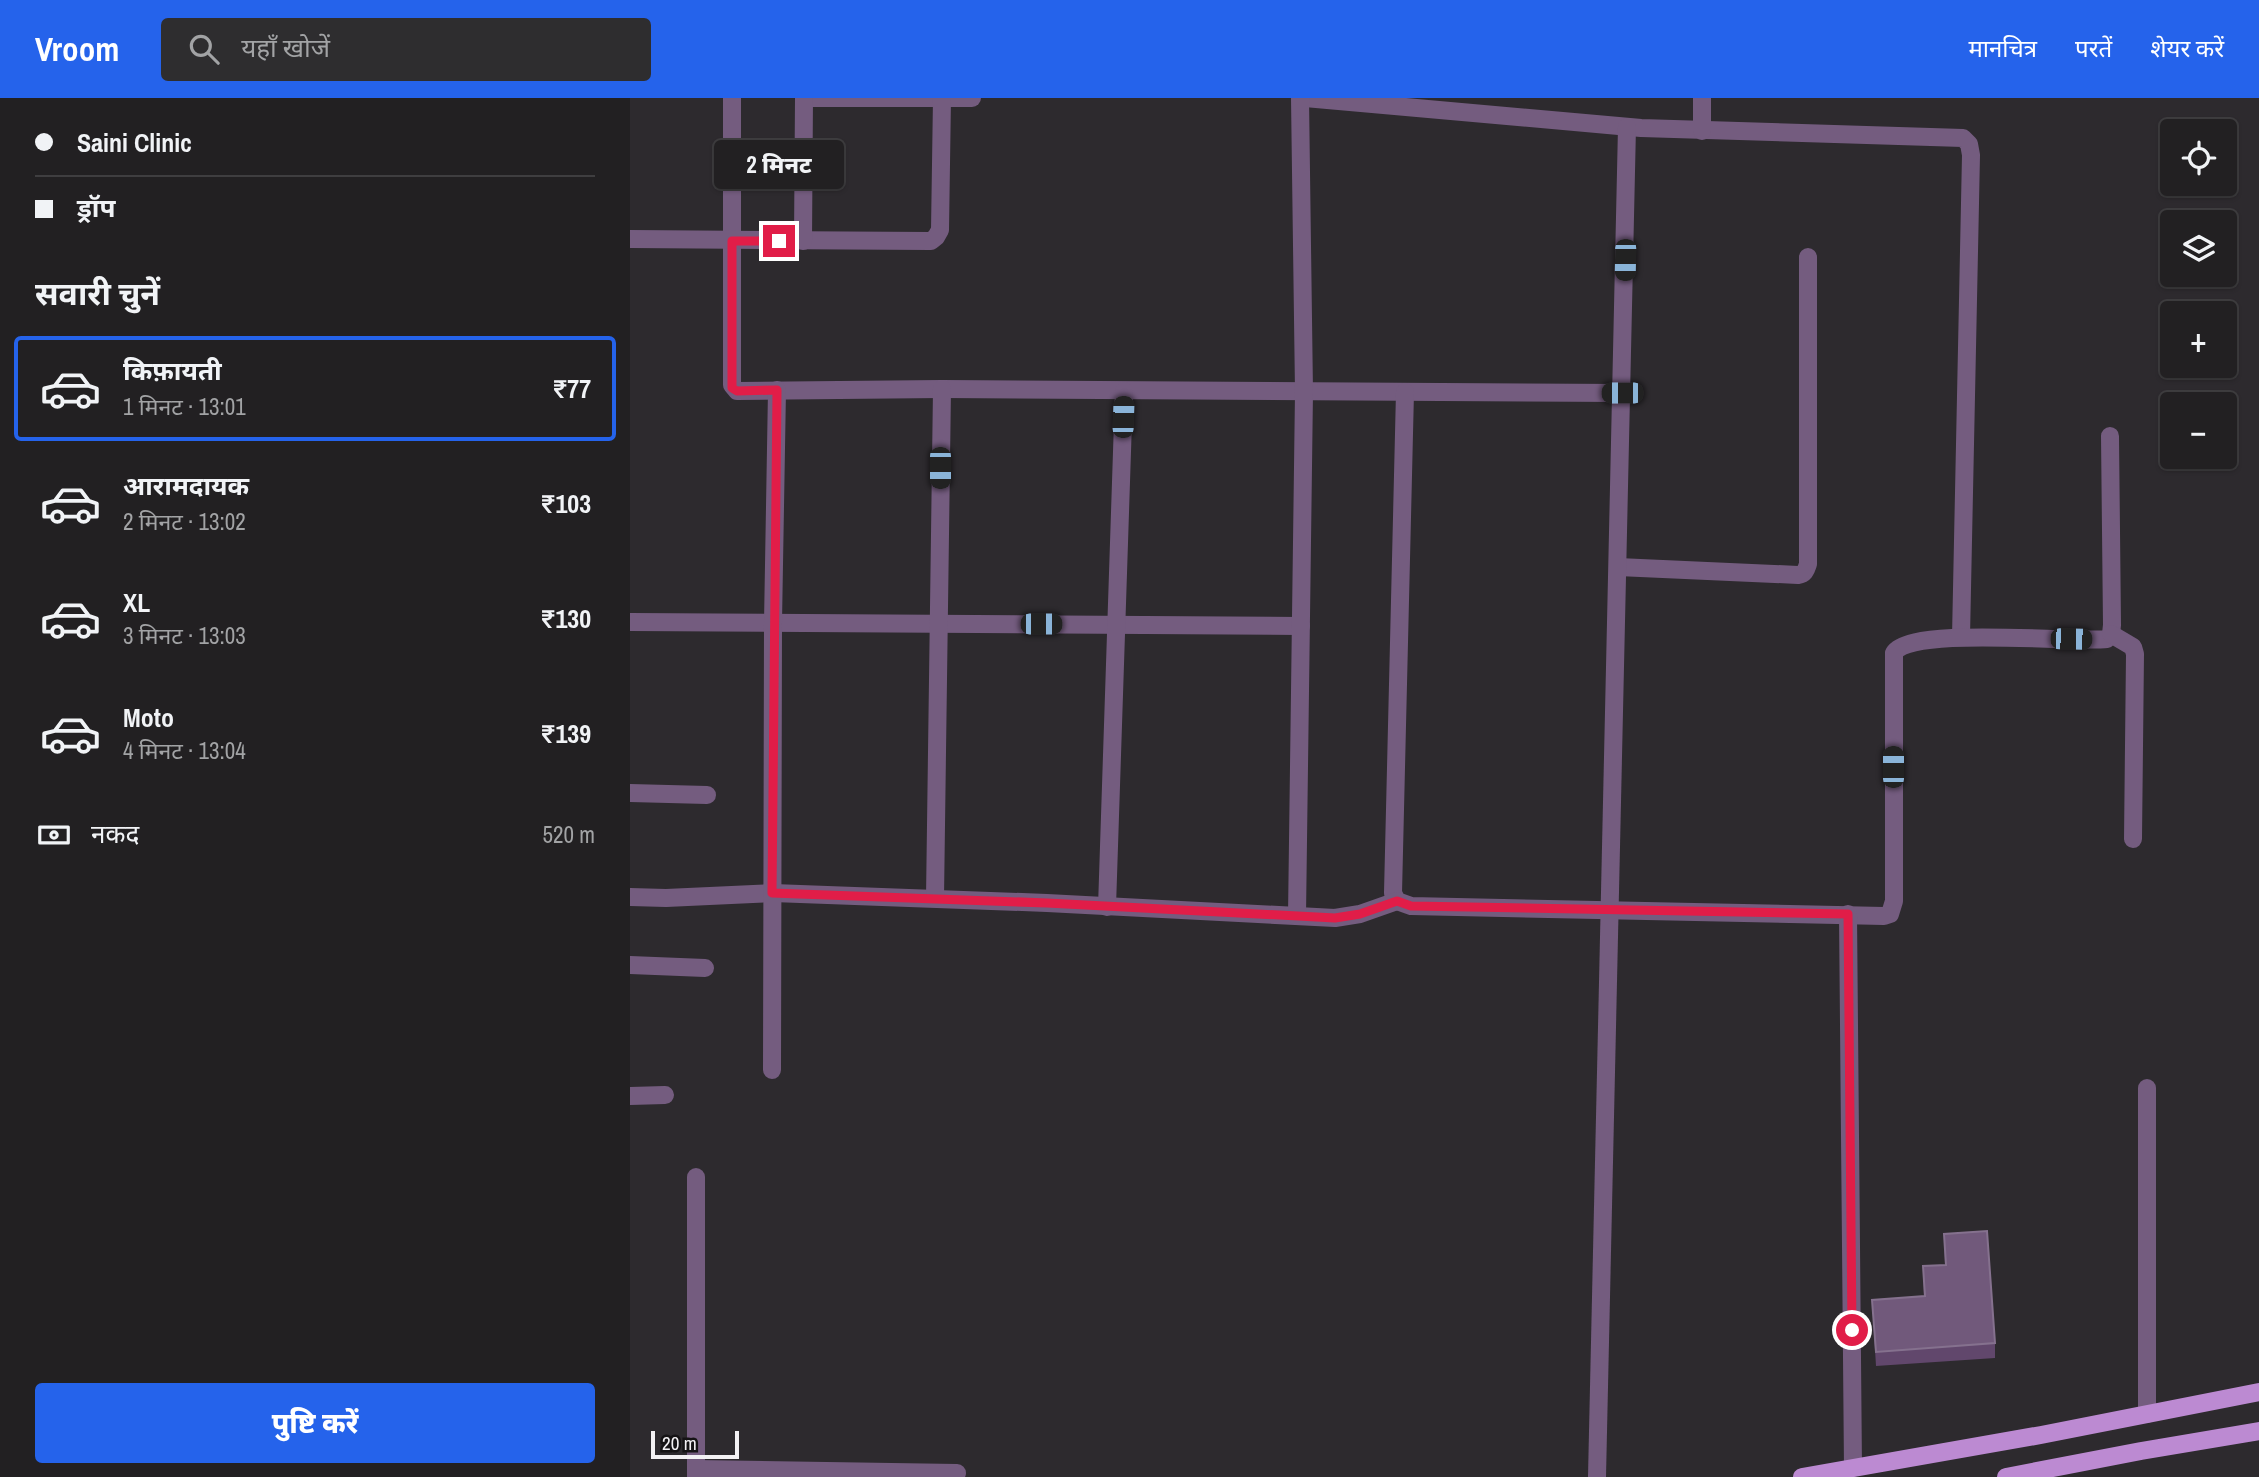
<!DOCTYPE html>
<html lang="hi">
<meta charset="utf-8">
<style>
:root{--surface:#222022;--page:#2e2d2f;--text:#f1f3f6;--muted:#a2a3a5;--line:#3f3e40;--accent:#2563eb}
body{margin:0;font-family:"Archivo Narrow","Noto Sans Devanagari",sans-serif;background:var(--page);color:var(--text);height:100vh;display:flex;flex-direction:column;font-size:26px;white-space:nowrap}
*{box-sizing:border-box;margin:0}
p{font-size:23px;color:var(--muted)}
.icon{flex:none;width:38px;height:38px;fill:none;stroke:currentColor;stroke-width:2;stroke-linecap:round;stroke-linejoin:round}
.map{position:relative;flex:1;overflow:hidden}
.sheet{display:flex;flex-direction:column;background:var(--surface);width:630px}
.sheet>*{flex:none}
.banner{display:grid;align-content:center;height:154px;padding:0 35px;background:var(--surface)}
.buttons{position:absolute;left:1530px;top:21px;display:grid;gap:14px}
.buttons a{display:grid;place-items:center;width:77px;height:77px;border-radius:7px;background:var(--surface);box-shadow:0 2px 5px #0004,0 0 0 2px var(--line);font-size:35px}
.scale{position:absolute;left:21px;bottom:18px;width:88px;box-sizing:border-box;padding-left:7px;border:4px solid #f3f1f4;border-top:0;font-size:19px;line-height:24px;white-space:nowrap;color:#f3f1f4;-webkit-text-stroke:5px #151315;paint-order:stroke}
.end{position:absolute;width:32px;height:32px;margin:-16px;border:9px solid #e11d48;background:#fff;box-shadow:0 0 0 4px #fff}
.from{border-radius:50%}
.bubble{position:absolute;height:49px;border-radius:7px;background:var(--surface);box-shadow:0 2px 5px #0004,0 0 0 2px var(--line);font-size:23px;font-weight:800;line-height:49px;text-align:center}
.car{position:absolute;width:21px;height:42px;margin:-21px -10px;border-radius:9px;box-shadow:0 0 5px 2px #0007;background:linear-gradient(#222 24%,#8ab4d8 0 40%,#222 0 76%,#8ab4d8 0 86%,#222 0)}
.banner b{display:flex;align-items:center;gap:24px;height:66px;font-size:26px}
.banner b+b{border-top:2px solid var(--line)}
.banner i{width:18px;height:18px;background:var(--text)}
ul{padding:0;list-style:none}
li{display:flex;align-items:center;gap:21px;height:105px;margin:0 14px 10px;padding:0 21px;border:4px solid transparent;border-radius:7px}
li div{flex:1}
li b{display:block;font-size:26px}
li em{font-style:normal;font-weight:800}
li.current{border-color:var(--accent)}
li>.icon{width:63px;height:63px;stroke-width:1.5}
h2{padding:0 35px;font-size:32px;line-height:84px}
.pay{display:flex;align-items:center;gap:18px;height:77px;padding:0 35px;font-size:26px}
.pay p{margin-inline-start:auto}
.button{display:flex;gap:14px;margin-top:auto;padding:14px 35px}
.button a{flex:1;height:80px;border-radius:7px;background:var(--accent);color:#fff;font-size:28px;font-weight:800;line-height:80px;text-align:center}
header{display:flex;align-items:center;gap:42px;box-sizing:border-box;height:98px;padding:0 35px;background:var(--accent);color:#fff}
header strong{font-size:33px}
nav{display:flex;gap:38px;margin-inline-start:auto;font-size:24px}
.search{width:490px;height:63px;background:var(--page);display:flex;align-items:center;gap:18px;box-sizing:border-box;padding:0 24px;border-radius:7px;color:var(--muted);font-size:26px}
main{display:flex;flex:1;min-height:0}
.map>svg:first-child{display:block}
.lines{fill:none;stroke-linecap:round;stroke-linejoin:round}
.minor{stroke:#745c7f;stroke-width:18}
.major{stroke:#bc8ad2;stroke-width:18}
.wall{fill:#61476c}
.building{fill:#71597b;stroke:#85718e;stroke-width:2}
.route{stroke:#e11d48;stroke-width:9}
</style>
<header>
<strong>Vroom</strong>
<div class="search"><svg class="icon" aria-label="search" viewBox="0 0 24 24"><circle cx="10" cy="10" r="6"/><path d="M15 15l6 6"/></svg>यहाँ खोजें</div>
<nav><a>मानचित्र</a><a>परतें</a><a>शेयर करें</a></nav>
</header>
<main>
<section class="sheet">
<div class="banner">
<b><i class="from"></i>Saini Clinic</b>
<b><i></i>ड्रॉप</b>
</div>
<h2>सवारी चुनें</h2>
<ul>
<li class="current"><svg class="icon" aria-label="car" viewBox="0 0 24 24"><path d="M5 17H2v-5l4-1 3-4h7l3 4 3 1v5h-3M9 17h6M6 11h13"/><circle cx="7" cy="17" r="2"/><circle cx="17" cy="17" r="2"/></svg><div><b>किफ़ायती</b><p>1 मिनट · 13:01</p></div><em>₹77</em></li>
<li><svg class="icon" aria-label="car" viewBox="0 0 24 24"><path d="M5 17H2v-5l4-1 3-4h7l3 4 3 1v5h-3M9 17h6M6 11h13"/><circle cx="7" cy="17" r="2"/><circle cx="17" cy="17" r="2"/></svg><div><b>आरामदायक</b><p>2 मिनट · 13:02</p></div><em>₹103</em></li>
<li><svg class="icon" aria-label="car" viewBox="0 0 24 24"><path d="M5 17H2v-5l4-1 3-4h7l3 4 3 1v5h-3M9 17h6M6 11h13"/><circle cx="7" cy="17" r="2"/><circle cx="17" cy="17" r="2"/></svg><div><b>XL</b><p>3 मिनट · 13:03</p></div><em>₹130</em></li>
<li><svg class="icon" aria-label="car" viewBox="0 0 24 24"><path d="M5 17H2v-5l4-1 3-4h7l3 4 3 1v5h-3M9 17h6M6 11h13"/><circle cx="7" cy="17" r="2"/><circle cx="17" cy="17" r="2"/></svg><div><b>Moto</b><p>4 मिनट · 13:04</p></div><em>₹139</em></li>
</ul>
<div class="pay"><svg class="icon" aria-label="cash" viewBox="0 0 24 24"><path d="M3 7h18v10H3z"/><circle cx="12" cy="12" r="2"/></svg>नकद<p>520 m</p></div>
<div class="button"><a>पुष्टि करें</a></div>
</section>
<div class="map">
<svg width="1629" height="1379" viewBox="0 0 1629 1379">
<rect width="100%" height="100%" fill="#2d2a2e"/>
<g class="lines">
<g class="minor">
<polyline points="102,0 102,287 107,293 312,291 992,295"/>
<polyline points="182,0 342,0"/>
<polyline points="675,0 1011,30 1333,40 1339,46 1341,57 1331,539"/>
<polyline points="1072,33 1072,0"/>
<polyline points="0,141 301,143 306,139 310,132 312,0"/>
<polyline points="173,143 174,0"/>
<path d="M775 294 763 795 767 803 781 808 1254 818 1260 816 1264 803V555C1281 528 1439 545 1477 541L1481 536 1482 527 1480 338"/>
<path d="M988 469 1168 477C1175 476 1176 472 1178 466V159"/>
<polyline points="0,524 671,528"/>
<polyline points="1481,536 1503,549 1505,556 1503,741"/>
<polyline points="0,695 77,697"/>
<polyline points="0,799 36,800 143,795 417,805 705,820 730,816 767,803"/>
<polyline points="305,800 312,291"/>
<polyline points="477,809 494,293"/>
<polyline points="1218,816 1223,1370"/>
<polyline points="667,818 674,294 670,0"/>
<polyline points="0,867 75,870"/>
<polyline points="142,972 143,525 147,292"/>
<polyline points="0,998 35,997"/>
<polyline points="1517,1316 1517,990"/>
<polyline points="66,1371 327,1375"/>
<polyline points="66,1379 66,1079"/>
<polyline points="967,1379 997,29"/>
</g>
<g class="major">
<polyline points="1172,1379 1411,1337 1629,1294"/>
<polyline points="1376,1379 1511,1353 1629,1333"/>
</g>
</g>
<polygon class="wall" points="1314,1136 1365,1245 1365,1260 1246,1268 1242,1202 1294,1199 1293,1168 1315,1167"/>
<polygon class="building" points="1357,1133 1365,1245 1246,1254 1242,1202 1295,1198 1293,1168 1316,1167 1314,1136"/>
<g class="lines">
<polyline class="route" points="149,143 102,143 102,290 107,293 147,292 142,795 417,805 705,820 730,816 767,803 781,808 1218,816 1222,1232"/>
</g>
</svg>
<div class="buttons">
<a><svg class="icon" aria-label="locate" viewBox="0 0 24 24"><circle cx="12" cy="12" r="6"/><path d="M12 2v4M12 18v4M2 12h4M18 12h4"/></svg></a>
<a><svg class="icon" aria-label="layers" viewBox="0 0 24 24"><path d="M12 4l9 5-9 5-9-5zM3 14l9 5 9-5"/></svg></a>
<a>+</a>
<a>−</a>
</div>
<div class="scale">20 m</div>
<i class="end from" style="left:1222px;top:1232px"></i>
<i class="end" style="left:149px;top:143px"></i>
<div class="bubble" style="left:84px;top:42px;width:130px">2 मिनट</div>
<i class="car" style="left:995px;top:162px;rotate:181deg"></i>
<i class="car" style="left:992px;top:295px;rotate:270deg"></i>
<i class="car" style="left:493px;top:319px;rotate:2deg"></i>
<i class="car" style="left:310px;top:370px;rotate:180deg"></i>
<i class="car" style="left:411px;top:526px;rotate:90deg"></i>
<i class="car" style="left:1441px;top:541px;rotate:91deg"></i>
<i class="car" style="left:1263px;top:669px;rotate:0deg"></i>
</div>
</main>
